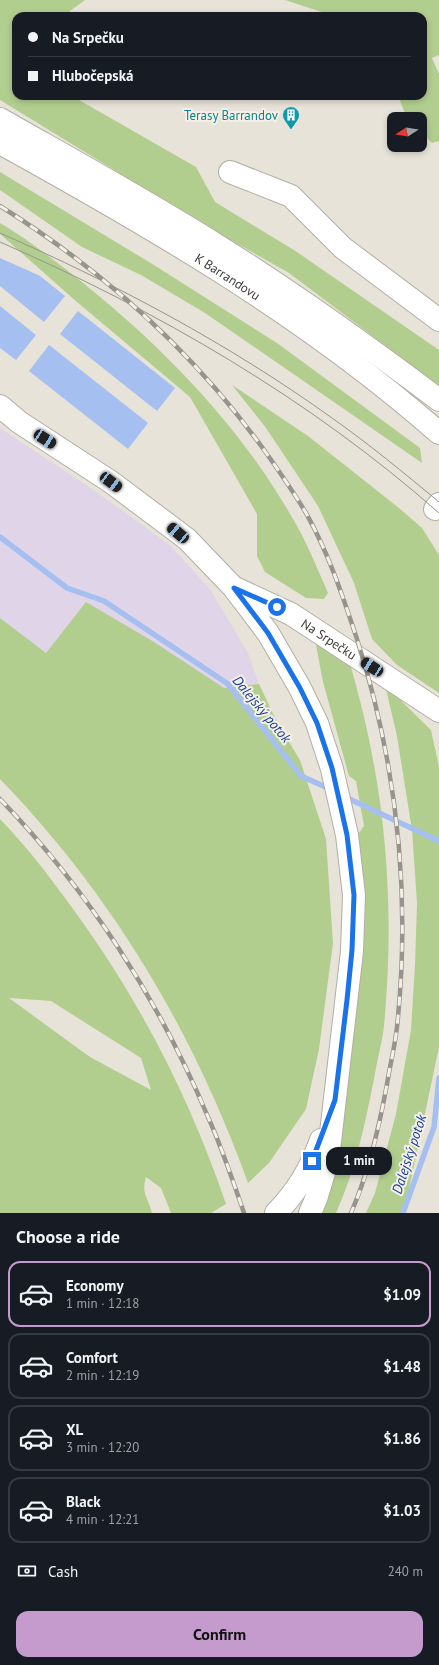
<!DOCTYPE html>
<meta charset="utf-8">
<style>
:root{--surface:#171b24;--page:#242831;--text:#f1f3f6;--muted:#9ea1a6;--line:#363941;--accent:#c49bcc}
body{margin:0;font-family:"PT Sans",sans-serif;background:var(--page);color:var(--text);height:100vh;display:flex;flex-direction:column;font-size:15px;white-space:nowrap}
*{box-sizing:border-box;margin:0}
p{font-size:13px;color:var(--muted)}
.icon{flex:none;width:22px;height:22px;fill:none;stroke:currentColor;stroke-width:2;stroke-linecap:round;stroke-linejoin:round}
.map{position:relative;height:1213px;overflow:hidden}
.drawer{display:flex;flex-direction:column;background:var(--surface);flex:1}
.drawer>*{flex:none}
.hud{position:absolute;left:12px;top:12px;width:415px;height:88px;border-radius:12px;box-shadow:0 2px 6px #0003;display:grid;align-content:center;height:88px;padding:0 16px;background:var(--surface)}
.needle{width:26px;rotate:258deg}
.controls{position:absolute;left:387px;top:112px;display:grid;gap:8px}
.controls a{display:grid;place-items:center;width:40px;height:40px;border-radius:8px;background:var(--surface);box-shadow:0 2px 6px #0003;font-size:20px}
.end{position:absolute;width:18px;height:18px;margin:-9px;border:5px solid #1a73e8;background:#fff;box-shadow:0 0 0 2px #fff}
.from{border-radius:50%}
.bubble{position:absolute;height:28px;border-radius:12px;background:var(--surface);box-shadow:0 2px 6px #0003;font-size:13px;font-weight:800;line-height:28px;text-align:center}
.car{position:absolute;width:12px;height:24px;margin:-12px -6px;border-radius:5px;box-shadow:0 0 3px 1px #0007;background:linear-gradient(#222 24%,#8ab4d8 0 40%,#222 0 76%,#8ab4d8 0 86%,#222 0)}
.hud b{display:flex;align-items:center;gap:14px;height:38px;font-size:15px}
.hud b+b{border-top:1px solid var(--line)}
.hud i{width:10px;height:10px;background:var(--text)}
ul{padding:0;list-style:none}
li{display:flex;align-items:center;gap:12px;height:66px;margin:0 8px 6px;padding:0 8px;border:2px solid var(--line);border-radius:12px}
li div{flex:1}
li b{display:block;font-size:15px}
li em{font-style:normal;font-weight:800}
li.current{border-color:var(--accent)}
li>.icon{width:36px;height:36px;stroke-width:1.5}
h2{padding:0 16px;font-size:18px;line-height:48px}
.pay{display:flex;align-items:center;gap:10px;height:44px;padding:0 16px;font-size:15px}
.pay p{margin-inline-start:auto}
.cta{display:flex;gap:8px;margin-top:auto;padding:8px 16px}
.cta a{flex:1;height:46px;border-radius:12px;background:var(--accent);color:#111;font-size:16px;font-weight:800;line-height:46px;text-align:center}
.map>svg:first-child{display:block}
.industrial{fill:#e0d4e8}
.green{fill:#b2ce8f;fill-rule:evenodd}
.water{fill:#a5bff1}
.pier{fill:#e7e3d9}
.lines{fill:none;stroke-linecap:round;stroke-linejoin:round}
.stream{stroke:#a5bff1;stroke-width:5.5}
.minor-casing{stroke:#b2aea5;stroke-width:24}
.major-casing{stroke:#b2aea5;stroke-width:24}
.minor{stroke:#fff;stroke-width:22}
.major{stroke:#fff;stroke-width:22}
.tram{stroke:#97948d;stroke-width:1}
.rail-casing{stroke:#97948d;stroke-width:4.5}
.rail{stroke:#f4f0e6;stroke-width:3;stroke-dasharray:9;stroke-linecap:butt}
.route{stroke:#1a73e8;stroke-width:5}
.labels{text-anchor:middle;stroke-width:4;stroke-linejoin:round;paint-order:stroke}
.culture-label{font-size:13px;fill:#0d838f;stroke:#f4f0e6;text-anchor:end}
.street-label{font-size:13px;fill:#3c3a36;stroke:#f4f0e6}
.water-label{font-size:14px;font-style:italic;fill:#153c98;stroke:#f4f0e6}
</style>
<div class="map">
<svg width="439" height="1213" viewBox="0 0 439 1213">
<rect width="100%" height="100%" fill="#e7e3d9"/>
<polygon class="industrial" points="0,428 95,491 170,545 210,589 248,653 259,684 224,688 46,653 0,621"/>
<g class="green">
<polygon points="0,0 85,0 70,11 68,16 16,16 16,96 72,96 196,167 215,202 294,250 439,350 439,386 289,273 199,222 0,100"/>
<polygon points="285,0 439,0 439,55 432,58 439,74 439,141 432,143 420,131 420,119 407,118 398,96 423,96 423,16 334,16"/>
<polygon points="0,172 154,265 277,343 420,448 422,463 205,313 141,275 82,247 0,190"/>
<path d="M0 223C29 240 62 266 88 287 168 352 242 429 293 519 307 542 317 568 328 593L324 599 306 598 265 572 257 556V514L190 397 77 302 0 234Z"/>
<polygon points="232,385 308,436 399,508 422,528 439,555 439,693 397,665 372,639 354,583 318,506 266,428"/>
<path d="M86 602 154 642 224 688 259 684 277 722 300 760 326 839 333 943 319 1049 306 1109 269 1163 248 1183C193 1031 113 896 0 779V618L46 653Z"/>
<path d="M316 645 348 657C385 780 396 898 384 1026 382 1043 377 1061 374 1079 365 1125 355 1170 336 1213H318L360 978 365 903 358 834 364 826 356 781 349 776 323 682Z"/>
<polygon points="385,685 431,730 439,767 439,1047 404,1213 366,1213 375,1193 396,1114 411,1030 415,965 417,903 412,830 397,736"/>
<path d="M0 819C27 847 50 877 73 909 139 999 190 1098 226 1204L211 1213H171L161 1188 146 1177C141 1194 148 1197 152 1213H0ZM9 998 51 1001 141 1058 151 1090 90 1057Z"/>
</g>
<g class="water">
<polygon points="0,244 65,296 44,322 0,286"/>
<polygon points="0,306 36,335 16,360 0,348"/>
<polygon points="78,311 175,388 157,411 60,334"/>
<polygon points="49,345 148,423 128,449 29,371"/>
</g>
<polygon class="pier" points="0,242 1,242 47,279 0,258"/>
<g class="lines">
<g class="stream">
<polyline points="0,537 67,588 104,601 228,684 301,776 330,789"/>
<polyline points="343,796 439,841"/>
<polyline points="403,1213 434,1127 439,1078"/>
</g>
<g class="minor-casing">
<g id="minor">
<polyline points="230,172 291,196 343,248 439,320"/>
<polyline points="0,406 19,422 111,482 187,539 234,588 268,633 300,688 317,723 332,769 347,835 354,895 352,951 328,1159 316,1199 310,1213"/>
<polyline points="435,509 439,504"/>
<path id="s1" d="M237 589 291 614 439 711"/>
<path d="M276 1213C297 1192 311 1168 321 1140"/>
</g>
</g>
<g class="major-casing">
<g id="major">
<path d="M0 119C72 160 145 200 215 244 292 292 366 345 439 400"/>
<path id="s2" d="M0 143C154 228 306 316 439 433"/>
</g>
</g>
<use href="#minor" class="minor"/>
<use href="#major" class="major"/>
<g class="tram">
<path d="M0 233C116 284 229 344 332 418 369 444 404 473 439 502"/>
<path d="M0 242C158 311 310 399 439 513"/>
</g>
<g class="rail-casing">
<g id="rail">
<path d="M0 206C107 273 202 360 274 464 285 480 296 496 306 513 328 552 342 594 356 636 397 763 411 895 397 1027 395 1046 390 1065 387 1084 379 1128 369 1172 351 1213"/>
<path d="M0 799C88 890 159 1000 208 1117 222 1148 233 1181 244 1213"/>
</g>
</g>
<use href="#rail" class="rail"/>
</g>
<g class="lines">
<polyline class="route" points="277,607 234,588 268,633 300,688 317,723 332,768 347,835 354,895 352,950 347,1000 335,1100 312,1161"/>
</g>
<defs>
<g id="building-pin" transform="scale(0.9)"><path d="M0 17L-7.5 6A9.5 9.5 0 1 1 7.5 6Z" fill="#0f9aa8" stroke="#f4f0e6"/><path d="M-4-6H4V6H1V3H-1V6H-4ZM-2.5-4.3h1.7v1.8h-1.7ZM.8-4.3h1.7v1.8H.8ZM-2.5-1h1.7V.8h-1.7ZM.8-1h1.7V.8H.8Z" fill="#fff"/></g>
</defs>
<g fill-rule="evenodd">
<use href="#building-pin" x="291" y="115"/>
</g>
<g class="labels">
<g class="culture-label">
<text x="278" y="120">Terasy Barrandov</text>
</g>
<g class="street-label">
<text dy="5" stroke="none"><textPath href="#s2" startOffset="264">K Barrandovu</textPath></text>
<text dy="5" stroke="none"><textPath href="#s1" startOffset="105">Na Srpečku</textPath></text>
</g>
<g class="water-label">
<text transform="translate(262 709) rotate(50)" y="5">Dalejský potok</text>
<text transform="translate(409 1154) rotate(-72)" y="5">Dalejský potok</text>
</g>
</g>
</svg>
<div class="controls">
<a><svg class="needle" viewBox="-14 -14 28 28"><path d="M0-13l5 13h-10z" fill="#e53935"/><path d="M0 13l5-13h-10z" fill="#9ea1a6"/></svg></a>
</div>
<i class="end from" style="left:277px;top:607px"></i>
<i class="end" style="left:312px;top:1161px"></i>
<div class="bubble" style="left:326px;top:1147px;width:66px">1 min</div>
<i class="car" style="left:45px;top:439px;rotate:123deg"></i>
<i class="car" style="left:111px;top:482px;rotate:127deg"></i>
<i class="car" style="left:178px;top:533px;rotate:310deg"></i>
<i class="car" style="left:372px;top:667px;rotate:303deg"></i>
<div class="hud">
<b><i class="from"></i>Na Srpečku</b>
<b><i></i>Hlubočepská</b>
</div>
</div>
<section class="drawer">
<h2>Choose a ride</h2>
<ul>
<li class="current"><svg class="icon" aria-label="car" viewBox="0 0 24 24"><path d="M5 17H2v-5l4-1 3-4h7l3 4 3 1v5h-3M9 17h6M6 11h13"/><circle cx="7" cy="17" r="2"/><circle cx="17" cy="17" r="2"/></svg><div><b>Economy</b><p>1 min · 12:18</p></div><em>$1.09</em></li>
<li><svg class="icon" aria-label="car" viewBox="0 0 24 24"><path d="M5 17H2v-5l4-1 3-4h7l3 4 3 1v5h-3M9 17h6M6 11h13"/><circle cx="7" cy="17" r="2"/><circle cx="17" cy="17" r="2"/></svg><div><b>Comfort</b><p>2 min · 12:19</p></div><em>$1.48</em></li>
<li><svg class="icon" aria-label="car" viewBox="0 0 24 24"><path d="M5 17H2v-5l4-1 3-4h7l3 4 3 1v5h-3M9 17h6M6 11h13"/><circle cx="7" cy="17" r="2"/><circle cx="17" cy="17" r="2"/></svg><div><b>XL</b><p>3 min · 12:20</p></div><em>$1.86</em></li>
<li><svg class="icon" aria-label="car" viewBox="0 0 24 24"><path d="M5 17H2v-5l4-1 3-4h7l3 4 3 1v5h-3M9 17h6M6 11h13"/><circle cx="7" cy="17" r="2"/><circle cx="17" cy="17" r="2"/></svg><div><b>Black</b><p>4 min · 12:21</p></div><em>$1.03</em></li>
</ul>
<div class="pay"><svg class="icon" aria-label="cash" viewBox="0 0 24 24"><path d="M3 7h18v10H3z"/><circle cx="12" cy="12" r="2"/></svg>Cash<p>240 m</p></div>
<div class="cta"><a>Confirm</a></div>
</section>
